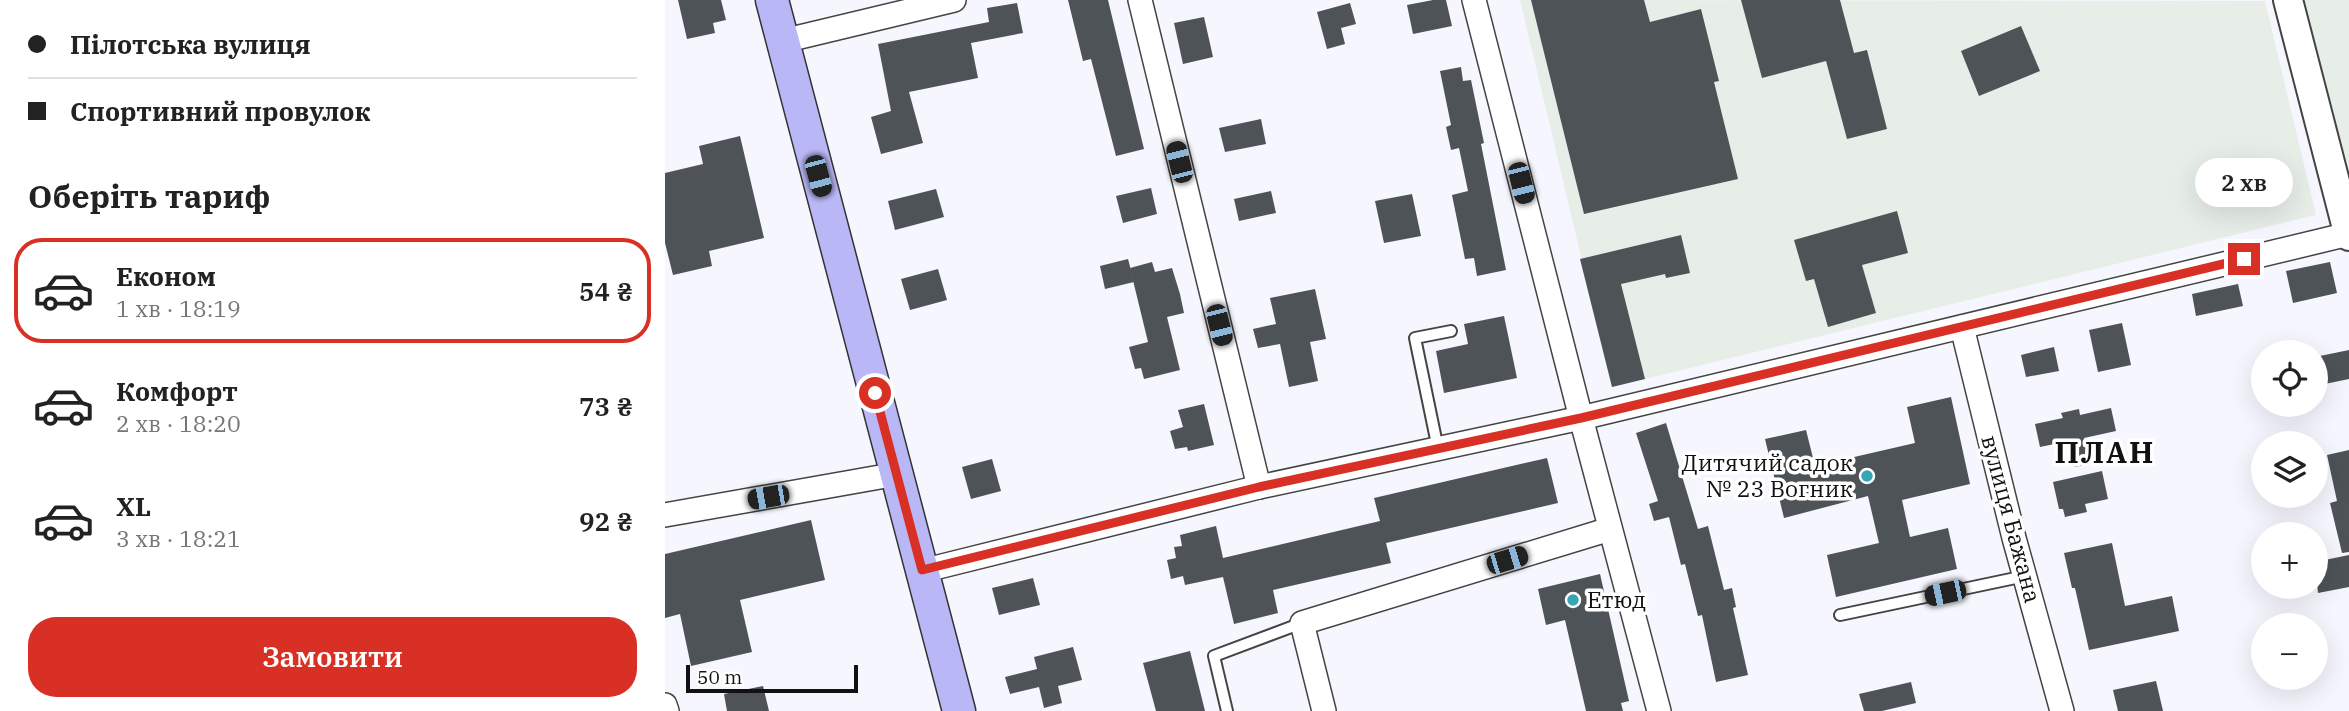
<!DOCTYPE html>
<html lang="uk">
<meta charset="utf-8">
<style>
:root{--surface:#fff;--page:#f6f6f6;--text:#222;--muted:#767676;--line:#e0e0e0;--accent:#d93025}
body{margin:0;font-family:"IBM Plex Serif",serif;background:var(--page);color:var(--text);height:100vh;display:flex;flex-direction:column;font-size:26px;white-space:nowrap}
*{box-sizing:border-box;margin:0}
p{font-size:23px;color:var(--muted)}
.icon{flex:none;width:38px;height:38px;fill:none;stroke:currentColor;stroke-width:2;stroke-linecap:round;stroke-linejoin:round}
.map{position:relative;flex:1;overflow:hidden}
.panel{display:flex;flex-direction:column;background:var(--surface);width:665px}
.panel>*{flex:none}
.banner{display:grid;align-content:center;height:154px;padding:0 28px;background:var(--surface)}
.buttons{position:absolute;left:1586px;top:340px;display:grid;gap:14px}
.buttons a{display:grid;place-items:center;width:77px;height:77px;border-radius:50%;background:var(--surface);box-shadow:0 7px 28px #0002;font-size:35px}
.scale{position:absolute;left:21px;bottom:18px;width:172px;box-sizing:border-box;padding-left:7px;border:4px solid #111;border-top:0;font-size:19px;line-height:24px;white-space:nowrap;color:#111;-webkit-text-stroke:5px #fff;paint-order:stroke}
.end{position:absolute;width:32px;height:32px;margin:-16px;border:9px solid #d93025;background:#fff;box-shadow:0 0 0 4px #fff}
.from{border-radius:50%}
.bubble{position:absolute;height:49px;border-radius:24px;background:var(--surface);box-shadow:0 7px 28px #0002;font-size:23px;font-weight:600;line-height:49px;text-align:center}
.car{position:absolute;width:21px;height:42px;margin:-21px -10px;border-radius:9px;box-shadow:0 0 5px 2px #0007;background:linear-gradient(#222 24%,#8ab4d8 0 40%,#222 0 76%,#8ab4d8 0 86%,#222 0)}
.banner b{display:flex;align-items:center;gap:24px;height:66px;font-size:26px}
.banner b+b{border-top:2px solid var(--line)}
.banner i{width:18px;height:18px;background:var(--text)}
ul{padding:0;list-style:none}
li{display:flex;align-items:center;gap:21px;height:105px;margin:0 14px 10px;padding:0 14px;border:4px solid transparent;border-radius:28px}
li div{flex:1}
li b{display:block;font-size:26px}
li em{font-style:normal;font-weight:600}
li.on{border-color:var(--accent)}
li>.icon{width:63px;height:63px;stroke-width:1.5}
h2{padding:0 28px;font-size:32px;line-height:84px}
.button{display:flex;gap:14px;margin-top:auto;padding:14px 28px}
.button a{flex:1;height:80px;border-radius:28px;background:var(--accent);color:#fff;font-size:28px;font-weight:600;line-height:80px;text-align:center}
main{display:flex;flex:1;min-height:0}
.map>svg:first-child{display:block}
.industrial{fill:#e7eee7}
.building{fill:#4e5358}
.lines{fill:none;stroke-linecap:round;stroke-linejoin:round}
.service-casing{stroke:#444;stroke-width:14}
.minor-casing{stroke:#444;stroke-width:26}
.tertiary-casing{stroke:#444;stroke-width:32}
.secondary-casing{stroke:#333;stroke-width:35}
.service{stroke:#fff;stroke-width:10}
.minor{stroke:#fff;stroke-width:23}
.tertiary{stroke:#fff;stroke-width:28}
.secondary{stroke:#bab7f7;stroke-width:32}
.route{stroke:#d93025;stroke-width:9}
.poi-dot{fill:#36a6b4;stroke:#fff;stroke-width:2.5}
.labels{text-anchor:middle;stroke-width:7;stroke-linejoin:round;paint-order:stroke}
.poi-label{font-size:23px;fill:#111;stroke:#fff;text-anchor:end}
.street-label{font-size:23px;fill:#111;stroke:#fff}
.district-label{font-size:30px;font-weight:bold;letter-spacing:2px;fill:#111;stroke:#fff}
</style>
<main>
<section class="panel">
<div class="banner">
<b><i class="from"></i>Пілотська вулиця</b>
<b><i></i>Спортивний провулок</b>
</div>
<h2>Оберіть тариф</h2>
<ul>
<li class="on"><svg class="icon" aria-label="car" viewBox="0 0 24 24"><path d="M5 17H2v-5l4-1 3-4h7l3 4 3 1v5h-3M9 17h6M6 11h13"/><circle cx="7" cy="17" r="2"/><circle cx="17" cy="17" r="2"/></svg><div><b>Економ</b><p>1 хв · 18:19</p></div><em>54 ₴</em></li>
<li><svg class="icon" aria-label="car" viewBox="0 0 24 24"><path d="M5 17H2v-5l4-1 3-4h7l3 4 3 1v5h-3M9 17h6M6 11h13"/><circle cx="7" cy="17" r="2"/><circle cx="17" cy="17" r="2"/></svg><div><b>Комфорт</b><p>2 хв · 18:20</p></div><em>73 ₴</em></li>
<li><svg class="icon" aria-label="car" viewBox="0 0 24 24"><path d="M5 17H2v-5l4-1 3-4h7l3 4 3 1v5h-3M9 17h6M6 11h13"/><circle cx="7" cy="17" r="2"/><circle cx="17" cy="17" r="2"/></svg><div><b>XL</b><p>3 хв · 18:21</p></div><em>92 ₴</em></li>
</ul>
<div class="button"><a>Замовити</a></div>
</section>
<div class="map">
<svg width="1684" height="711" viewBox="0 0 1684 711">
<rect width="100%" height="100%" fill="#f6f6fe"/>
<g class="industrial">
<polygon points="855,0 1600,1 1651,215 947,387"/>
<polygon points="1632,0 1684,0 1684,194"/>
</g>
<g class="building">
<polygon points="13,0 56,0 61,20 48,23 50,33 22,39"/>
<polygon points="403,0 443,0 479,149 451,156 426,59 418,61"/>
<polygon points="768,0 781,0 787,26 748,34 742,5"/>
<polygon points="866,0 979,0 985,22 1036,9 1054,81 1049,82 1073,179 919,214"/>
<polygon points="1076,0 1175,0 1189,53 1202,50 1222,129 1182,139 1161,61 1097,78"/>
<polygon points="352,3 358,33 306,43 313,78 244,92 258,143 216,154 206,117 226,111 213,44 324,22 322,8"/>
<polygon points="685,3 691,24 676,28 680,44 662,49 652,12"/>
<polygon points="539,17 548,57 518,64 509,23"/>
<polygon points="1356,26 1375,71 1314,96 1296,51"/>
<polygon points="796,67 798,81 806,80 819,143 816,144 841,270 812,276 809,258 800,259 787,195 803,191 794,148 786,150 781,127 786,125 775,71"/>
<polygon points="596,119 601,144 560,152 554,128"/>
<polygon points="75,136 99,238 44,251 47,266 8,275 0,243 0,173 38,164 34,146"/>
<polygon points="486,188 492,214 458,223 451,196"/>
<polygon points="271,189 279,217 230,230 223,201"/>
<polygon points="606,191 611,213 574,221 569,199"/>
<polygon points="747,194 756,236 719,243 710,201"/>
<polygon points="1232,211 1243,253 1197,265 1211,313 1163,327 1149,279 1141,281 1129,240"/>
<polygon points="1016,235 1025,273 1001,278 1000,274 956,284 980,379 947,387 915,259"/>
<polygon points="463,259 469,282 440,289 435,266"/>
<polygon points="487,262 490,272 507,268 515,294 519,313 502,317 515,370 479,379 476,368 470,369 464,347 483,342 465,268"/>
<polygon points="1665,262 1672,293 1628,303 1621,271"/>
<polygon points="273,269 282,300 245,310 236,279"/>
<polygon points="1573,284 1578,306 1531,316 1527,294"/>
<polygon points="650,289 661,339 645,342 653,381 624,387 615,344 593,348 588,329 611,324 605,298"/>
<polygon points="839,316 852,378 779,393 771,351 803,344 799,324"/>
<polygon points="1457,323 1466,365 1433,372 1424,330"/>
<polygon points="1389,347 1394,371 1361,377 1356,355"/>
<polygon points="1684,350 1684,379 1650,386 1650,357"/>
<polygon points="1286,397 1305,484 1237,500 1245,537 1283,528 1292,569 1171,597 1162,555 1214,543 1203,496 1119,518 1100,439 1141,430 1150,466 1250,443 1242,407"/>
<polygon points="539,404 549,445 523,451 522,447 510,449 505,431 518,427 513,410"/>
<polygon points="1446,408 1451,431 1419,438 1425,464 1410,467 1404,441 1375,447 1370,424 1398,418 1396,413 1414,409 1415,415"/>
<polygon points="1001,423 1033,529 1043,526 1059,590 1067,588 1071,607 1068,608 1083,675 1051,682 1037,615 1033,616 1020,564 1016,565 1004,517 989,521 984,504 993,501 971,433"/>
<polygon points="1684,450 1684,552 1677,553 1665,503 1672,501 1662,455"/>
<polygon points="882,458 893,503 721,543 726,563 608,590 613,613 569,624 558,577 520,585 518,576 506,579 502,560 511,558 509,547 517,546 515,535 551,526 558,558 715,521 709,498"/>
<polygon points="327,459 336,491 306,499 297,467"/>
<polygon points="1437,471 1443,499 1420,504 1422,512 1400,517 1398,509 1394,509 1388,482"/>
<polygon points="146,520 160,580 75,600 87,652 26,666 15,614 0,618 0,554"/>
<polygon points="1447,543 1460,606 1507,596 1514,631 1424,650 1410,588 1407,588 1399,553"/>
<polygon points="1684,555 1684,587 1653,593 1650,562"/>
<polygon points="935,574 964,701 956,703 958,711 921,711 900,620 881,625 873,589"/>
<polygon points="368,578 375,605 334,615 327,588"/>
<polygon points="408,647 417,680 393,686 397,703 379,708 374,687 345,694 340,677 372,669 369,657"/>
<polygon points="525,651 540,711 491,711 478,663"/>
<polygon points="1491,681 1498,711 1453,711 1448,690"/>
<polygon points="1246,682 1251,703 1217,711 1199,711 1194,694"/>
<polygon points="98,686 104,711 62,711 59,694"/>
</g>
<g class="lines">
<g class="service-casing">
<g id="service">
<polyline points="773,449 750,338 786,331"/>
<polyline points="1175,615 1360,576"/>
<polyline points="562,711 549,656 637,623"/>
</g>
</g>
<g class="minor-casing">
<g id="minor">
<polyline points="475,0 594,487"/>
<polyline points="809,0 916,418 994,711"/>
<polyline points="118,41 289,0"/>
<polyline points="1297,327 1349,538 1397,711"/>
<polyline points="0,515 232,474"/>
<polyline points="257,571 594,487 916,418 1684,234"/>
<polyline points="0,705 2,711"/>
<polyline points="659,711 637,623 945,529"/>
</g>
</g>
<g class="tertiary-casing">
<polyline id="tertiary" points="1623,0 1684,236"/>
</g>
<g class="secondary-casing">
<polyline id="secondary" points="107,0 294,711"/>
</g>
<use href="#service" class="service"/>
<use href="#minor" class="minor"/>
<use href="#tertiary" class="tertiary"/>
<use href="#secondary" class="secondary"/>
</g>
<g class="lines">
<polyline class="route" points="210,393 257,570 594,487 916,418 1579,259"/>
</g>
<g class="poi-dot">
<circle cx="1202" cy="476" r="7"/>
<circle cx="908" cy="600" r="7"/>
</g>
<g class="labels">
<g class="poi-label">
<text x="1188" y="471">Дитячий садок<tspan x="1188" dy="26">№ 23 Вогник</tspan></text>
<text x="922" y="608" text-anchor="start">Етюд</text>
</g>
<g class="street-label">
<text transform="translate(1346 519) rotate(75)" y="8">вулиця Бажана</text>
</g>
<g class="district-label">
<text x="1440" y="463">ПЛАН</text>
</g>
</g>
</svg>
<div class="buttons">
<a><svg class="icon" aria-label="locate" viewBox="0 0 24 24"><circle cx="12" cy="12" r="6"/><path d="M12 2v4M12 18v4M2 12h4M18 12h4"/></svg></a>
<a><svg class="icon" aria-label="layers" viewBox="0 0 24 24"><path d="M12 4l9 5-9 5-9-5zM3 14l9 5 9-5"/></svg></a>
<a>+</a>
<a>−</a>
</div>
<div class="scale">50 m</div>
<i class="end from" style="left:210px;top:393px"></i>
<i class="end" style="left:1579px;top:259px"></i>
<div class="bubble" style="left:1530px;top:158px;width:98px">2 хв</div>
<i class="car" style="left:514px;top:162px;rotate:346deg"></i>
<i class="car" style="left:153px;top:176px;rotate:165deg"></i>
<i class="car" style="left:856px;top:183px;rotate:166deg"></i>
<i class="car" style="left:554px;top:325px;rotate:166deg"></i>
<i class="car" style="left:103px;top:497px;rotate:260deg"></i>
<i class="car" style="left:842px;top:560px;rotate:73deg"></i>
<i class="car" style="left:1280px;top:593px;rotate:258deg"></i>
</div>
</main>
